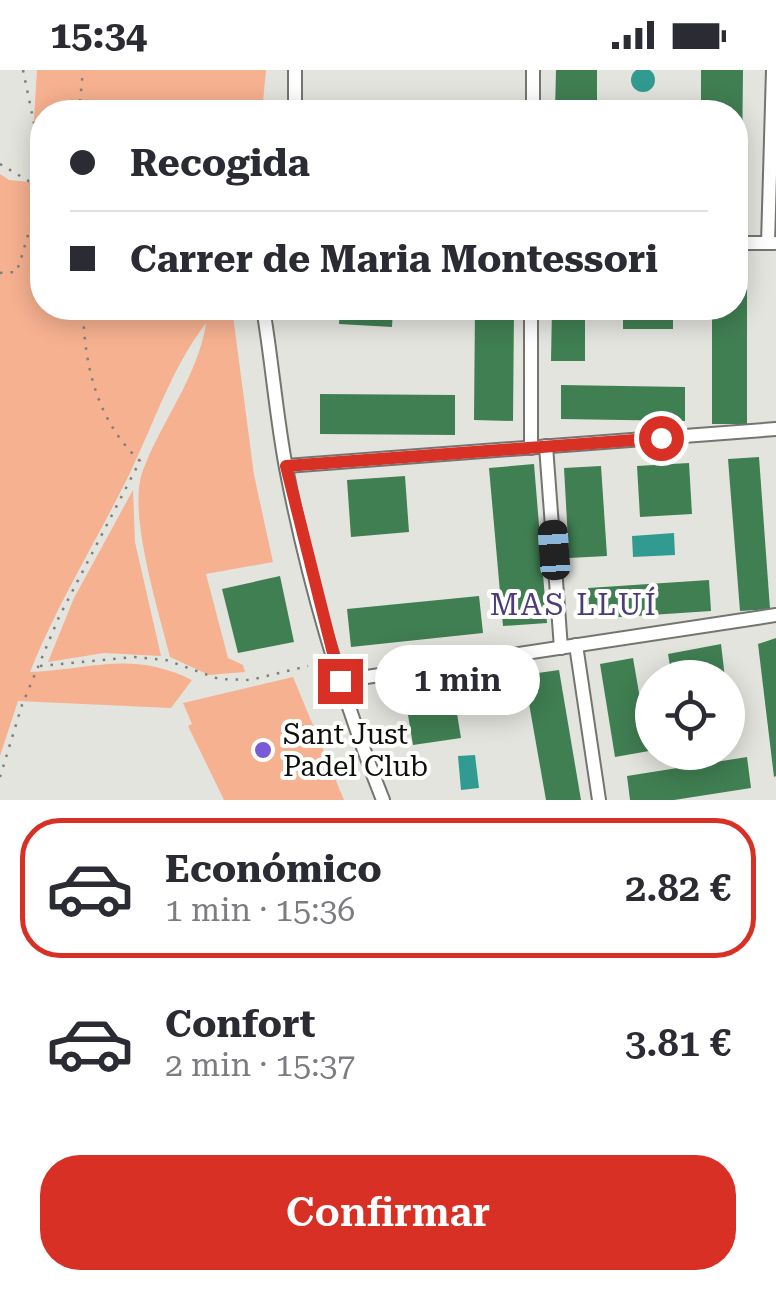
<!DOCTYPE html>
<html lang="es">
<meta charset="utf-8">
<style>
:root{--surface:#fff;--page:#f2f2f3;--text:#2b2b33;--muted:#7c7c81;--line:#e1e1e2;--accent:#d93025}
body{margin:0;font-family:"Roboto Serif",serif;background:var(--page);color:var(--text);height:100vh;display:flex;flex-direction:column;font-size:38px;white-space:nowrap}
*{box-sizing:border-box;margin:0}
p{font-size:32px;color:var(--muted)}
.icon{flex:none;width:55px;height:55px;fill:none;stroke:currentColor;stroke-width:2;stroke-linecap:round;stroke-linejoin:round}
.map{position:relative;height:730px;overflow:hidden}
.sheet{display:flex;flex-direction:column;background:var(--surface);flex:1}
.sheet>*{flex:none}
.top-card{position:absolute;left:30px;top:30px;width:718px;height:220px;border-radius:40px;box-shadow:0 5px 25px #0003;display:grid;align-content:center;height:220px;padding:0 40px;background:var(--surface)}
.fabs{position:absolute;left:635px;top:590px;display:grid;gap:20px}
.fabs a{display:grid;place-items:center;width:110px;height:110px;border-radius:50%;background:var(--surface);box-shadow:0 5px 25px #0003;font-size:50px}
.end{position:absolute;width:45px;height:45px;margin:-22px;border:12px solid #d93025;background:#fff;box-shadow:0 0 0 5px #fff}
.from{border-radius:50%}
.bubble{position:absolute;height:70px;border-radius:35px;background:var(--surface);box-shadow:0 5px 25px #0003;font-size:32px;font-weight:600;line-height:70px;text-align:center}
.car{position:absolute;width:30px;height:60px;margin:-30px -15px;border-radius:12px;box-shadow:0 0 8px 2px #0007;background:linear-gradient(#222 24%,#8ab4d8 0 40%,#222 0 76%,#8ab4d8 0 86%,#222 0)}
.top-card b{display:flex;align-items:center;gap:35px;height:95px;font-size:38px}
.top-card b+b{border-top:2px solid var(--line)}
.top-card i{width:25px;height:25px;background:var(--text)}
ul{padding:18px 0 0;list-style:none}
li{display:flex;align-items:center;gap:30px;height:140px;margin:0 20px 15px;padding:0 20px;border:5px solid transparent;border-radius:40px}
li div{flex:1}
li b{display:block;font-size:38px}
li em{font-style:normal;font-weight:600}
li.current{border-color:var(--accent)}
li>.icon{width:90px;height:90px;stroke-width:1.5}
.button{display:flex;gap:20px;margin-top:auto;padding:20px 40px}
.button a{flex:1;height:115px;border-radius:40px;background:var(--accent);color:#fff;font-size:40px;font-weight:600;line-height:115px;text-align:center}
.status{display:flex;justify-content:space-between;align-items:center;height:70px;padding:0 50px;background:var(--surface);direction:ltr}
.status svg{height:28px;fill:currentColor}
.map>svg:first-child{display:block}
.green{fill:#f6b190}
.water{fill:#319b91}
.building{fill:#407f52}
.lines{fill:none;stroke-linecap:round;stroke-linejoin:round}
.minor-casing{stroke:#747570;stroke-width:16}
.path{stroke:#7e7f7b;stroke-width:2.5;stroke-dasharray:2.5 8;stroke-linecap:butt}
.minor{stroke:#fff;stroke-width:12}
.route{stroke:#d93025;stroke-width:12}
.poi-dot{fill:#7a5bd5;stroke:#fffffe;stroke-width:4}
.labels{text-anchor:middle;stroke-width:8;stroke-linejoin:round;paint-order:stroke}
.poi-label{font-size:28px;fill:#0e0e0c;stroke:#fffffe;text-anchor:start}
.neighbourhood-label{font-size:30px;letter-spacing:2.5px;fill:#4b3d7a;stroke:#fffffe}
</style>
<div class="status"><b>15:34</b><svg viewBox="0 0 49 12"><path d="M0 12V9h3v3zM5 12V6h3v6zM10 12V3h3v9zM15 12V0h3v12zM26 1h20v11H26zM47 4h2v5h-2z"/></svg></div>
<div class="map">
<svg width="776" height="730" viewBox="0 0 776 730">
<rect width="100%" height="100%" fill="#e3e4de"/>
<g class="green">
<path d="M37 0H266L262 42H42V238H232L254 405 273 492 206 504 228 588 243 595 245 602 209 605 170 587C159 542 128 445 142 403 160 353 199 305 206 253 172 297 154 353 130 403 97 470 58 532 30 602 92 600 130 580 192 610L171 638 18 631 0 686V104L9 110 30 112Z"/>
<polygon points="133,420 135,472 161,586 104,583 48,592 74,528"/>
<polygon points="293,607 344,730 224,730 188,656 192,654 183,633"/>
</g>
<g class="water">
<circle cx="643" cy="10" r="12"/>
<polygon points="674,463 675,485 633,487 632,466"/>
<polygon points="475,685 479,718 461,720 458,686"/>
</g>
<g class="building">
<polygon points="556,0 597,0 597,42 555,42"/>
<polygon points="701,0 743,0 742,91 735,91 735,42 701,42"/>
<polygon points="735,202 747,202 747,354 712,354 712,238 735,238"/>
<polygon points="340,238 393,238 392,257 339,254"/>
<polygon points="475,238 514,238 513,351 474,350"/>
<polygon points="552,238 585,238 585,291 551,291"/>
<rect x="623" y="238" width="50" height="21"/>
<polygon points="561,315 685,317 685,351 561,349"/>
<polygon points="320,324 455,325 455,365 320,364"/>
<polygon points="759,387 770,539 740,541 728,389"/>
<polygon points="689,393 692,444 640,447 637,396"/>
<polygon points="534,394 547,553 503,556 489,398"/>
<polygon points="601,396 607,486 569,488 564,398"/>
<polygon points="405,406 409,462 351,467 347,410"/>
<polygon points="280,506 294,572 238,583 222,519"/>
<polygon points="709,510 711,541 590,549 588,518"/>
<polygon points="479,526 483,563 351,577 347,539"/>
<polygon points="776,568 776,706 774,707 758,574"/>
<polygon points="721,574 725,608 672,608 668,584"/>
<polygon points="633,588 649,681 615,687 600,594"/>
<polygon points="559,600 581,730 546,730 524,605"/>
<polygon points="452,613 461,668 413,675 404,621"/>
<polygon points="747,687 751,718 674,730 630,730 627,706"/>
</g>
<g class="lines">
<g class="minor-casing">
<g id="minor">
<polyline points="295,42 295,0"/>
<polyline points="533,42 533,0"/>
<polyline points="735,173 774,173"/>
<polyline points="768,173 773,0"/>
<path d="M263 238C272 291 276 345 286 398 308 511 340 622 383 730"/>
<polyline points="546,376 561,578"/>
<polyline points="531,378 531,238"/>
<polyline points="286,396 776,359"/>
<polyline points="576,575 599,730"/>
<polyline points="340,611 776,545"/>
</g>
</g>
<g class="path">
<polyline points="23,0 42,92"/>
<polyline points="79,42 83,0"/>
<polyline points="0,94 42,119"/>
<path d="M0 203 16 202C25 183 27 153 42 141"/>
<polyline points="40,596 135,587 166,590 219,609 250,610 308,596"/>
<path d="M0 707 22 635 59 547 140 391C97 351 84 295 83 238"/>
</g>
<use href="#minor" class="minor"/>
</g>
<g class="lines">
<polyline class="route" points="340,611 286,396 661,368"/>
</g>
<circle class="poi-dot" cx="263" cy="680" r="10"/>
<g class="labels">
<g class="poi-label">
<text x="283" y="674">Sant Just<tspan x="283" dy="32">Padel Club</tspan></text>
</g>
<g class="neighbourhood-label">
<text x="574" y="545">MAS LLUÍ</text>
</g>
</g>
</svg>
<div class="fabs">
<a><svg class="icon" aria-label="locate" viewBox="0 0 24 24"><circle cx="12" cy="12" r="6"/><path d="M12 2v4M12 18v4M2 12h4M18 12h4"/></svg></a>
</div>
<i class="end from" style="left:661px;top:368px"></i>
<i class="end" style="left:340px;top:611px"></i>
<div class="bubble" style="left:375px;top:575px;width:165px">1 min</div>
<i class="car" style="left:554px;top:480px;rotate:356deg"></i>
<div class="top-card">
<b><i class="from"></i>Recogida</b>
<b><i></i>Carrer de Maria Montessori</b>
</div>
</div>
<section class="sheet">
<ul>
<li class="current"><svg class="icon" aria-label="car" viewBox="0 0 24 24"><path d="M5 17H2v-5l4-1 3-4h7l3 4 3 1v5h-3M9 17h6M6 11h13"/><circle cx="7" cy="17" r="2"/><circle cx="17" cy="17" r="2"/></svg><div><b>Económico</b><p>1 min · 15:36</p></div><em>2.82 €</em></li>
<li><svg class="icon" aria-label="car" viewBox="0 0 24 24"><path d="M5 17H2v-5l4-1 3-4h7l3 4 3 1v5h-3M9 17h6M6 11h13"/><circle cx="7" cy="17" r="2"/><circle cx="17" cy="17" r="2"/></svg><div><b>Confort</b><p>2 min · 15:37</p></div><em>3.81 €</em></li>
</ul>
<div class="button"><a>Confirmar</a></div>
</section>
